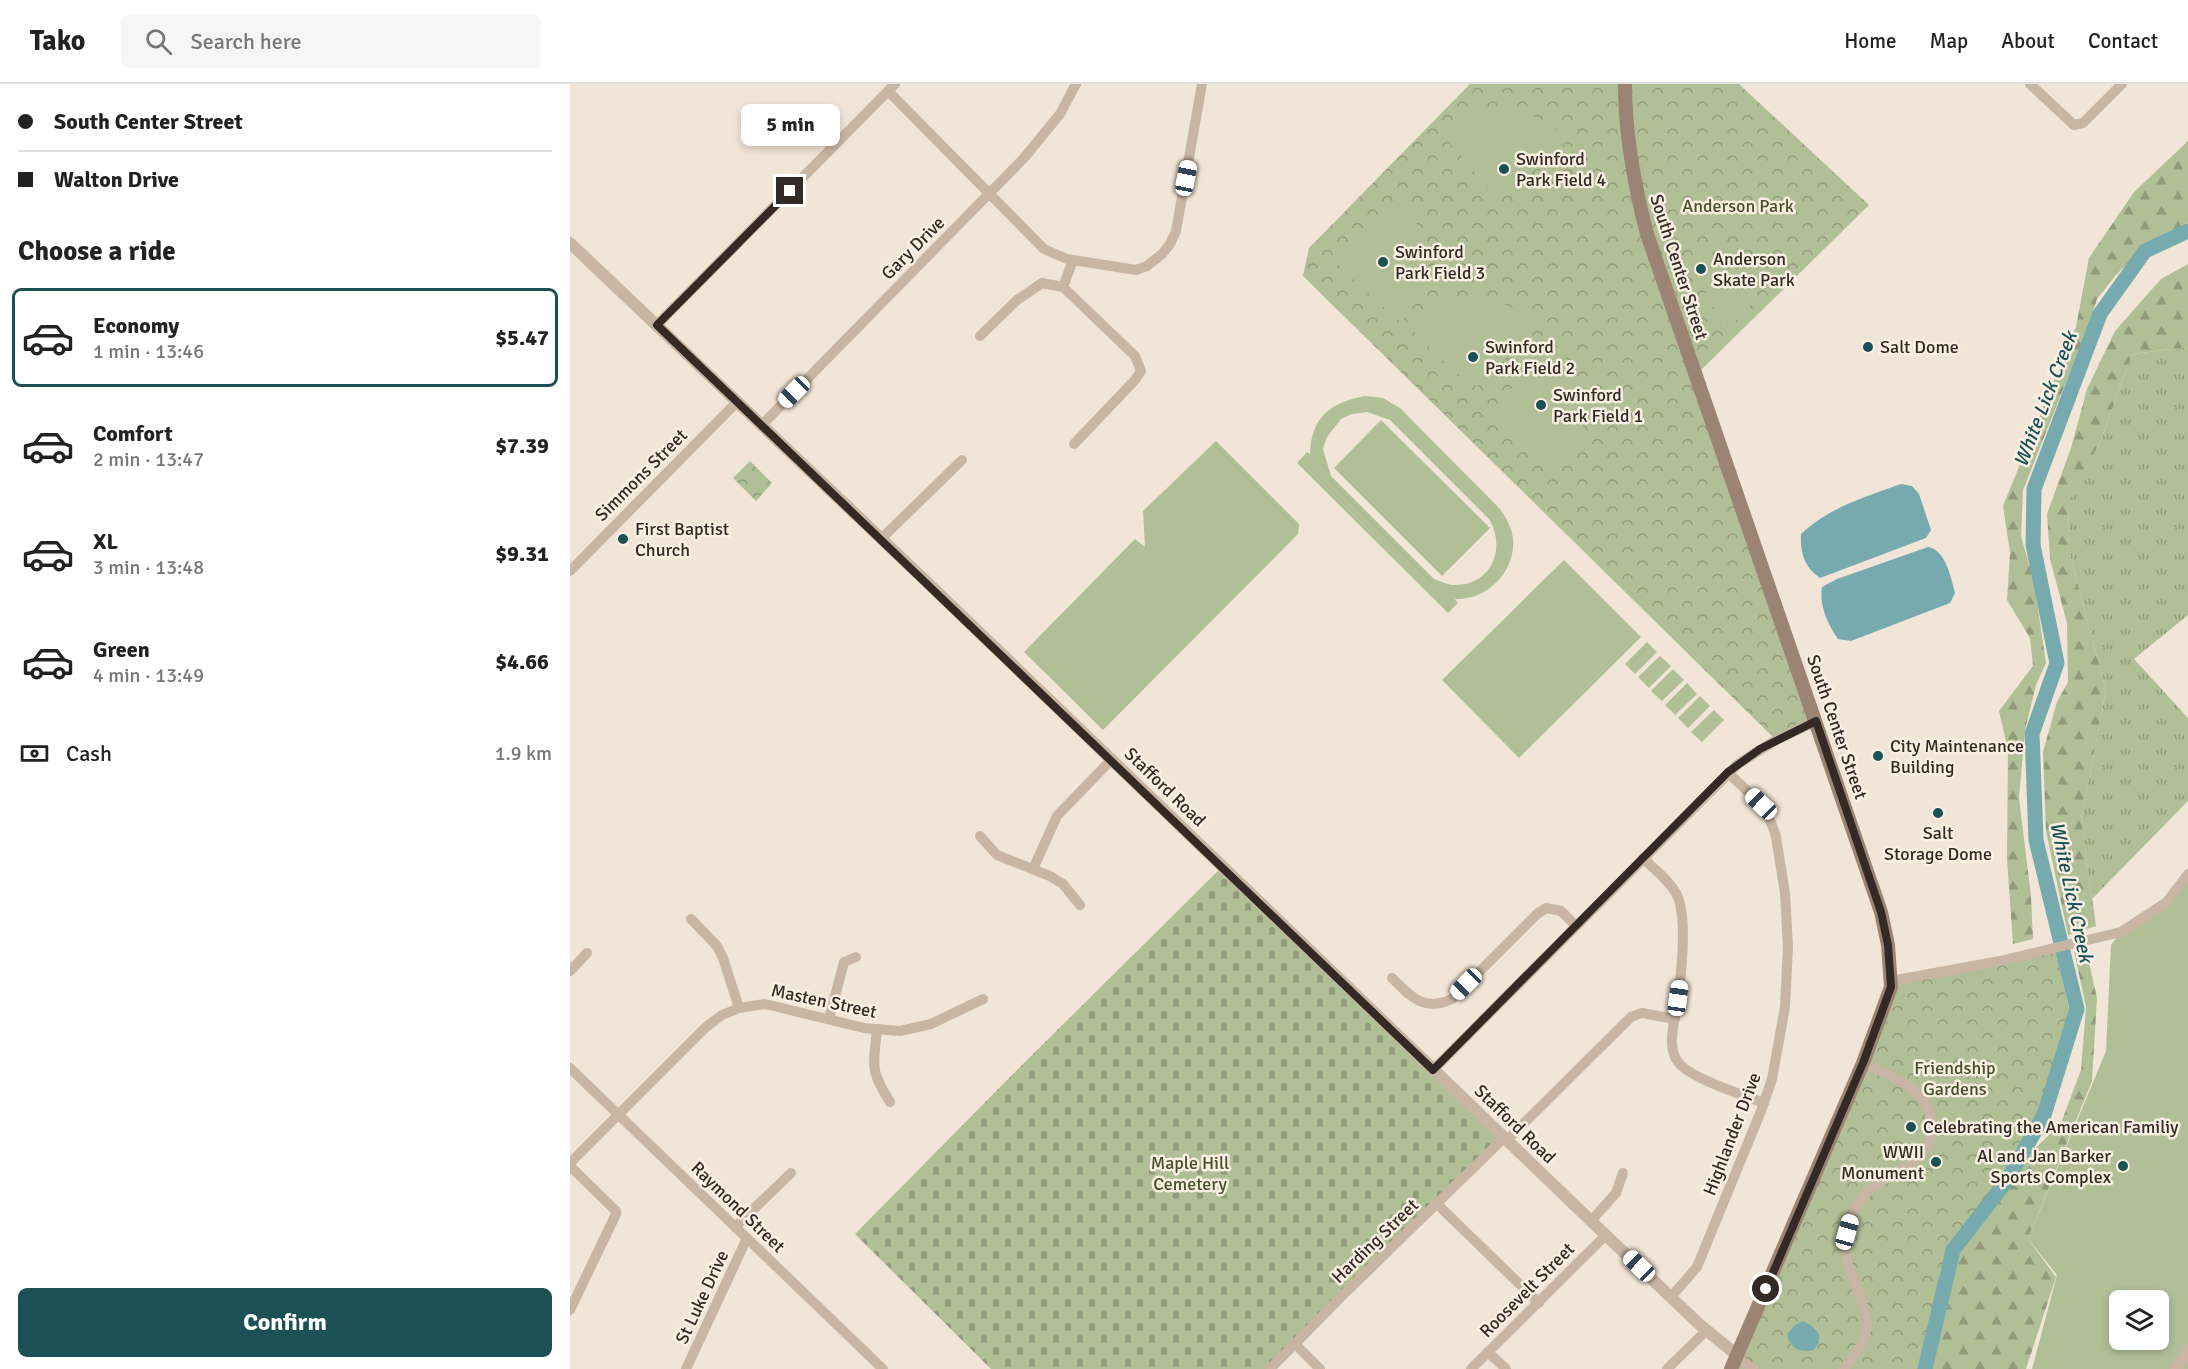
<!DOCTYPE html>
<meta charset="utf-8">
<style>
:root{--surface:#fff;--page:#f6f6f6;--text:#222;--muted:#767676;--line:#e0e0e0;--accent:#1b5055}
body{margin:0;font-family:Signika,sans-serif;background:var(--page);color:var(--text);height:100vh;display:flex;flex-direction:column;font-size:22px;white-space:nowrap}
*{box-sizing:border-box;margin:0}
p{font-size:20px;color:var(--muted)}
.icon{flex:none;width:33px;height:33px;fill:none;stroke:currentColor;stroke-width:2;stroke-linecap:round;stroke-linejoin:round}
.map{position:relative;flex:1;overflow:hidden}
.panel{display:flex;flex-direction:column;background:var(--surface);width:570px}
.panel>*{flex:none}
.guide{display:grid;align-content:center;height:132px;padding:0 18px;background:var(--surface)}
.tools{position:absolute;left:1539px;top:1206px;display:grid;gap:12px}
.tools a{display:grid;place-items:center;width:60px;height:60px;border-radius:9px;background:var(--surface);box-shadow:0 3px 9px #0003;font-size:30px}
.end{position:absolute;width:27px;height:27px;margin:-14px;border:8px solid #332a25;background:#fff;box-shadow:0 0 0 3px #fff}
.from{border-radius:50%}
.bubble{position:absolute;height:42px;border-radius:9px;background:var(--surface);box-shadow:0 3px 9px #0003;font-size:20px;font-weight:800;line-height:42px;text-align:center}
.car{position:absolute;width:18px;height:36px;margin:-18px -9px;border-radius:8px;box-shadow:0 0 4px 2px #0007;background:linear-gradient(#fff 24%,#345 0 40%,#fff 0 76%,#345 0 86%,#fff 0)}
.guide b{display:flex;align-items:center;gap:21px;height:57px;font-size:22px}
.guide b+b{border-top:2px solid var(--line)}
.guide i{width:15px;height:15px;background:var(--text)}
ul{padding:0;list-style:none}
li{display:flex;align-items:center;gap:18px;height:99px;margin:0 12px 9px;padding:0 6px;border:3px solid transparent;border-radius:9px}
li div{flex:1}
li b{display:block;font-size:22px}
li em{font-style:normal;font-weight:800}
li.on{border-color:var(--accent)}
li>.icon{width:54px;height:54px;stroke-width:1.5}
h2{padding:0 18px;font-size:27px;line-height:72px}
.pay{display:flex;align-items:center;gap:15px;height:66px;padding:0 18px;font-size:22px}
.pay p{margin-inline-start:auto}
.button{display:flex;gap:12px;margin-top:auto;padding:12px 18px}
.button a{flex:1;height:69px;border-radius:9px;background:var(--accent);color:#fff;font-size:24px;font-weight:800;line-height:69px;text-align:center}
header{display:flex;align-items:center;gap:36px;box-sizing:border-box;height:84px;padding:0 30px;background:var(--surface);border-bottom:2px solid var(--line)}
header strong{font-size:28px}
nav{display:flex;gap:33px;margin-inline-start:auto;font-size:21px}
.search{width:420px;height:54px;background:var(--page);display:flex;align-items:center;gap:15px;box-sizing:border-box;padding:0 21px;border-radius:9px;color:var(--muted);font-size:22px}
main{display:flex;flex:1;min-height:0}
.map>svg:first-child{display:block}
.grass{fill:url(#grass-tufts)}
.forest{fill:url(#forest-firs)}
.cemetery{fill:url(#cemetery-stones)}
.park{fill:url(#park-crowns)}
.garden{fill:#b1bf97;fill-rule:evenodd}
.water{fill:#76aaae}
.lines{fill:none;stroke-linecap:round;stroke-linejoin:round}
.river{stroke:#76aaae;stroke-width:15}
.minor{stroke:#c8b5a3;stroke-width:10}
.tertiary{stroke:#c8b5a3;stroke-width:12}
.secondary{stroke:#9c8475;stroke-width:14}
.route{stroke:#332a25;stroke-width:8}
.poi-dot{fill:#1b5055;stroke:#f9efe3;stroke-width:2}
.labels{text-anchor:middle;stroke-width:5;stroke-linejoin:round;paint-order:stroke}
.poi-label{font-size:18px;fill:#332a25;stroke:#f9efe3;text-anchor:start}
.park-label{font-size:18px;fill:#425229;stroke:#f9efe3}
.street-label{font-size:18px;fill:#332a25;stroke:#f9efe3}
.water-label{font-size:20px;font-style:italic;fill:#1b5055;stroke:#f9efe3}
</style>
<header>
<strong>Tako</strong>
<div class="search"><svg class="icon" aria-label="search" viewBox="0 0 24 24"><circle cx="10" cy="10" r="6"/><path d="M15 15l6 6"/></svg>Search here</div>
<nav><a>Home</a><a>Map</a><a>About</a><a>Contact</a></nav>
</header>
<main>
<section class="panel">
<div class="guide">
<b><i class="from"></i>South Center Street</b>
<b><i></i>Walton Drive</b>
</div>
<h2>Choose a ride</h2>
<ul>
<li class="on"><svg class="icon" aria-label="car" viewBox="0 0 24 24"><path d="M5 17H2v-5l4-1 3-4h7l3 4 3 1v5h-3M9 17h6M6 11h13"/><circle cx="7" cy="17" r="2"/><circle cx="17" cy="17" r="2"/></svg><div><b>Economy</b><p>1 min · 13:46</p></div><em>$5.47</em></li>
<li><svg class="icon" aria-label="car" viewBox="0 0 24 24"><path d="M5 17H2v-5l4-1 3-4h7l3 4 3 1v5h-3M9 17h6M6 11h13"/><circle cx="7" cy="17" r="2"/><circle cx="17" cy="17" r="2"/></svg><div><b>Comfort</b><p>2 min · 13:47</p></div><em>$7.39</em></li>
<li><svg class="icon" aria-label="car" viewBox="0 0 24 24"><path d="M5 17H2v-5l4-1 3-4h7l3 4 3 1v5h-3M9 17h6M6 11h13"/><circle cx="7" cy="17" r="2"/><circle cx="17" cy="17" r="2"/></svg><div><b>XL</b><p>3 min · 13:48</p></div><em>$9.31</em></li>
<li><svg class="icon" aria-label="car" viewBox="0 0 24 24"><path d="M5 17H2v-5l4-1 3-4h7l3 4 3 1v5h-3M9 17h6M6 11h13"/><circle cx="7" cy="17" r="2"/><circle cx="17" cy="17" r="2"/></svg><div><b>Green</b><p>4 min · 13:49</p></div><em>$4.66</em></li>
</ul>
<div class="pay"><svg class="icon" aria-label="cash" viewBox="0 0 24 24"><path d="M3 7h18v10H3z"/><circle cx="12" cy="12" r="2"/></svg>Cash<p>1.9 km</p></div>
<div class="button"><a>Confirm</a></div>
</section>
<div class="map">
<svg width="1618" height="1285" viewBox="0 0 1618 1285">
<defs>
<pattern id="grass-tufts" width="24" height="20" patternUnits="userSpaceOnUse" patternTransform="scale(1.5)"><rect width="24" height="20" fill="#b1bf97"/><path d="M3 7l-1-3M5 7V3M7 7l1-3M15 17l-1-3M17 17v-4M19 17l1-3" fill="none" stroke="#919b7b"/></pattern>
<pattern id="forest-firs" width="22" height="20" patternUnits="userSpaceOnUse" patternTransform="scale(1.5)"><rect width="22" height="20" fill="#b1bf97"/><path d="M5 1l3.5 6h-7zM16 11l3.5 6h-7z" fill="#919b7b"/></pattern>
<pattern id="cemetery-stones" width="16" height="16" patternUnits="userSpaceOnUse" patternTransform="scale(1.5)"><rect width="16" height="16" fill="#b1bf97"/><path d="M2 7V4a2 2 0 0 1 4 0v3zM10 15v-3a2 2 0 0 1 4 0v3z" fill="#919b7b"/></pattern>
<pattern id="park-crowns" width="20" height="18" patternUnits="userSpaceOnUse" patternTransform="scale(1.5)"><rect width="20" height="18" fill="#b1bf97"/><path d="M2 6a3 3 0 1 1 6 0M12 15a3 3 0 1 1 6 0" fill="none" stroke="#919b7b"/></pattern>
</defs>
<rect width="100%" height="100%" fill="#f1e5d7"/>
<polygon class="grass" points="1618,263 1618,531 1564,575 1618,634 1618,717 1522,815 1511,735 1536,606 1499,467 1498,419 1531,356 1562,270"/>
<g class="forest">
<polygon points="1618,57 1618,139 1580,157 1546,191 1527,215 1520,238 1453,406 1451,452 1464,498 1476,579 1466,601 1455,646 1449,714 1461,812 1463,855 1443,860 1437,775 1438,666 1429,627 1463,582 1460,554 1437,516 1440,468 1433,422 1506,243 1519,174 1564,108"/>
<polygon points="1618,180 1618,263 1562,270 1531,356 1498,420 1499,467 1536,606 1511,735 1526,842 1498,851 1476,747 1473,668 1487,618 1498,598 1497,539 1480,475 1477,430 1501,364 1517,305 1545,247 1591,195"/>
<polygon points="1516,865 1527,914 1522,997 1458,1155 1486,1193 1456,1285 1353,1285 1372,1183 1442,1087 1491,1039 1511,986 1516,923 1504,867"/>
</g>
<polygon class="cemetery" points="652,783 934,1054 701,1285 421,1285 285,1150 450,983"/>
<g class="park">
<polygon points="900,0 1169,0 1299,121 1131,286 1246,637 1206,656 733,192 739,164"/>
<polygon points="180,377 202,399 186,417 163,394"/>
<polygon points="1485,863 1500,930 1474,1031 1438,1095 1370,1186 1355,1285 1166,1285 1321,897"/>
</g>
<g class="garden">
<path d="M928 24C957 25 978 36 997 57L936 112H926L872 50 899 31Z"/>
<path d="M830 118C866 151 865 205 830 238L768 181 769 173Z"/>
<polygon points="1161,184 1189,213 1161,241 1133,212"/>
<path d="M909 213C933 217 951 226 967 245L907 302 899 301 840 244C858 222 880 213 909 213Z"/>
<path d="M980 257C1021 296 1031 344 986 386L927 329V322Z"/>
<path d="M795 312 813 314 830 324 930 425C936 434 942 443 943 455 946 487 917 517 885 515L888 519 878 529 727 379 737 368 740 370C741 333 761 318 795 312ZM797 328 820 336 919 435C937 465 921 503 882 501 876 500 870 497 864 495L761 392 753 365 757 353 771 335 782 330Z"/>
<polygon points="811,336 920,444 872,492 764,384"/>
<polygon points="646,357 729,440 728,450 533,646 454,568 565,455 575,463 573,427"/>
<polygon points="994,476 1071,553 949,674 872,596"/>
<polygon points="1077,558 1087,568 1065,590 1055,580"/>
<polygon points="1090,572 1101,582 1079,604 1068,593"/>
<polygon points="1103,585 1114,596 1092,617 1081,607"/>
<polygon points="1117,599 1127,610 1105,631 1095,621"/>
<polygon points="1130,612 1140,622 1118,644 1108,634"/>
<polygon points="1144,626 1154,636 1132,658 1121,648"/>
<path d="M1618 796V1285H1462L1487 1191 1458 1155 1536 967 1541 861 1551 848ZM1550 1216H1588V1256H1550Z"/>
<path d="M1386 1023 1395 1027C1400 1038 1398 1044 1391 1053L1378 1054 1372 1048H1367V1042L1371 1041C1375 1028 1371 1028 1386 1023Z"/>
</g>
<g class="water">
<path d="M1331 400 1342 402 1349 410 1361 446 1356 454 1250 494C1234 483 1230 468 1231 450 1260 423 1295 413 1331 400Z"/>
<path d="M1358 463C1376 466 1381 494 1385 509L1380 519 1281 557 1268 555C1258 540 1249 522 1252 503L1267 495Z"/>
<path d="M1234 1237 1243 1243 1249 1250V1258L1244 1266C1230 1269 1219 1264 1217 1250L1225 1241Z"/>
</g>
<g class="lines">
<polyline class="river" points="1355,1285 1383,1166 1438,1095 1474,1031 1507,925 1466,756 1462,650 1487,579 1463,461 1464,405 1530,230 1575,167 1618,147"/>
<g class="minor">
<polyline points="1460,0 1504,41 1513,39 1552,0"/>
<polyline points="318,7 474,165 497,175 566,186 577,182 592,170 600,160 606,147 632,0"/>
<polyline points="493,203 503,176"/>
<polyline points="87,241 325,0"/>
<polyline points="410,252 447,216 472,199 493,203 565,272 571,287 565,296 504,360"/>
<polyline points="191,342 454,74 490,30 506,0"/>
<polyline points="311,455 392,376"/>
<polyline points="0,487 167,318"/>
<polyline points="410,752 427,771 480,792 493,800 510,821"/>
<path d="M1073 774C1084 785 1100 797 1107 811 1118 835 1111 894 1107 920 1105 938 1096 962 1108 978 1119 994 1174 1011 1194 1019"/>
<polyline points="463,785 487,732 541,676"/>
<polyline points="121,835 147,862 153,874 169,924"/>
<polyline points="0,887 17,869"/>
<path d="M822 894C841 913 854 928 882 915L967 830 976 824 991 827 1006 842"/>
<polyline points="1321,897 1430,877 1551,848 1597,818 1618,790"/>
<polyline points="259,935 274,878 286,873"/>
<path d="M307 946C303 983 300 986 320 1018"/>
<polyline points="0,984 313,1285"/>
<polyline points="863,986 1168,680 1206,656 1246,637"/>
<polyline points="937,1056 1061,933 1072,929 1105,935"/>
<polyline points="0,1079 136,943 152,931 169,924 195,920 294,944 330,947 361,940 413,915"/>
<polyline points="0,1082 46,1127 46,1130 0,1226"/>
<polyline points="867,1120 969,1219"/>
<polyline points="1021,1137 1046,1109 1053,1089"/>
<polyline points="165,1143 221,1089"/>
<path d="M1101 1213 1127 1183 1191 1027 1202 995 1215 923 1218 863 1215 809 1206 753C1199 724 1179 708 1158 689"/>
<polyline points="724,1259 750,1285"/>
<polyline points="918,1268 936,1285"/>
<polyline points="1166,1274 1184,1285"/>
<polyline points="116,1285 177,1154"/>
<polyline points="700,1285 773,1211 934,1054"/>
<polyline points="901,1285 1036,1151"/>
<polyline points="1097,1285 1137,1246"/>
<path d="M1273 1285C1280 1277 1288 1269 1292 1259 1306 1231 1282 1203 1277 1176 1274 1162 1276 1148 1281 1135 1285 1122 1294 1110 1304 1102 1326 1085 1363 1077 1362 1043 1362 1005 1322 993 1293 979"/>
</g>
<g class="tertiary">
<polyline points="0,159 360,501 1021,1137 1130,1241 1167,1271"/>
<polyline points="1606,1285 1618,1266"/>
</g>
<path class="secondary" d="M1055 0C1055 52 1064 100 1077 150L1311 828 1318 861 1321 903 1293 979 1161 1285"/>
</g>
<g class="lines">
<polyline class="route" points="220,107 87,241 863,986 1158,688 1190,665 1246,637 1311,828 1318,861 1321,903 1293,979 1196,1205"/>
</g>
<g class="poi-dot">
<circle cx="934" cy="85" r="6"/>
<circle cx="813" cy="178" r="6"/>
<circle cx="1131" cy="185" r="6"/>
<circle cx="1298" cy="263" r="6"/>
<circle cx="903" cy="273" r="6"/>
<circle cx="971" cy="321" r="6"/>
<circle cx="53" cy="455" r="6"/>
<circle cx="1308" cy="672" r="6"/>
<circle cx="1368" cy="729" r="6"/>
<circle cx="1341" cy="1043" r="6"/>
<circle cx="1366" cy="1078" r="6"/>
<circle cx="1553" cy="1082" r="6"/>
</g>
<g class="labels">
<g class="poi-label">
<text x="946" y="81">Swinford<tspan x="946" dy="21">Park Field 4</tspan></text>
<text x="825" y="174">Swinford<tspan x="825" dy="21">Park Field 3</tspan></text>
<text x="1143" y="181">Anderson<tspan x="1143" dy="21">Skate Park</tspan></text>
<text x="915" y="269">Swinford<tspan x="915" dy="21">Park Field 2</tspan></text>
<text x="1310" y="269">Salt Dome</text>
<text x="983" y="317">Swinford<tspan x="983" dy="21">Park Field 1</tspan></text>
<text x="65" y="451">First Baptist<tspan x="65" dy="21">Church</tspan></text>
<text x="1320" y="668">City Maintenance<tspan x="1320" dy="21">Building</tspan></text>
<text x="1368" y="755" text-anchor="middle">Salt<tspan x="1368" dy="21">Storage Dome</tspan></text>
<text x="1353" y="1049">Celebrating the American Familiy</text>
<text x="1354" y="1074" text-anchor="end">WWII<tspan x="1354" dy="21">Monument</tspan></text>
<text x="1541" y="1078" text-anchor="end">Al and Jan Barker<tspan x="1541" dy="21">Sports Complex</tspan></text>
</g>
<g class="park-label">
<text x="1168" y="128">Anderson Park</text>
<text x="1385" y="990">Friendship<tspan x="1385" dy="21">Gardens</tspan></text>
<text x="620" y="1085">Maple Hill<tspan x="620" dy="21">Cemetery</tspan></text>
</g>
<g class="street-label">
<text transform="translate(343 164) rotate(-45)" y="6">Gary Drive</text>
<text transform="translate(1109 183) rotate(72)" y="6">South Center Street</text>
<text transform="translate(71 391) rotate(-45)" y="6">Simmons Street</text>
<text transform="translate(1267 643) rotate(71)" y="6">South Center Street</text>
<text transform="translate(595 703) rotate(44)" y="6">Stafford Road</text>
<text transform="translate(254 917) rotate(12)" y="6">Masten Street</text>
<text transform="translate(945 1040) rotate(44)" y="6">Stafford Road</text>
<text transform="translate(1162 1050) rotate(-69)" y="6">Highlander Drive</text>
<text transform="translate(168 1123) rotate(44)" y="6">Raymond Street</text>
<text transform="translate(805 1157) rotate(-44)" y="6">Harding Street</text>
<text transform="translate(957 1206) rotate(-45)" y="6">Roosevelt Street</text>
<text transform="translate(132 1213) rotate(-65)" y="6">St Luke Drive</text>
</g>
<g class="water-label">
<text transform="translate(1475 315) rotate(-69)" y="7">White Lick Creek</text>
<text transform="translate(1502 808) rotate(78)" y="7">White Lick Creek</text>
</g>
</g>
</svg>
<div class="tools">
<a><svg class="icon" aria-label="layers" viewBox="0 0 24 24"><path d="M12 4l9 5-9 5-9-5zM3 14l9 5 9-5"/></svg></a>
</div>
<i class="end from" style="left:1196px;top:1205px"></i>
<i class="end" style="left:220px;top:107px"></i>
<div class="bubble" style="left:171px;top:20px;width:99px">5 min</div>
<i class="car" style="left:616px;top:94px;rotate:11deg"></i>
<i class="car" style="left:224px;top:308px;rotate:225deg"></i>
<i class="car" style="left:1191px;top:720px;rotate:314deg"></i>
<i class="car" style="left:896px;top:900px;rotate:225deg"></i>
<i class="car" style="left:1108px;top:914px;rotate:8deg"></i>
<i class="car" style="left:1277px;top:1148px;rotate:16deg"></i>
<i class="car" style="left:1069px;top:1182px;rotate:314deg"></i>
</div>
</main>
